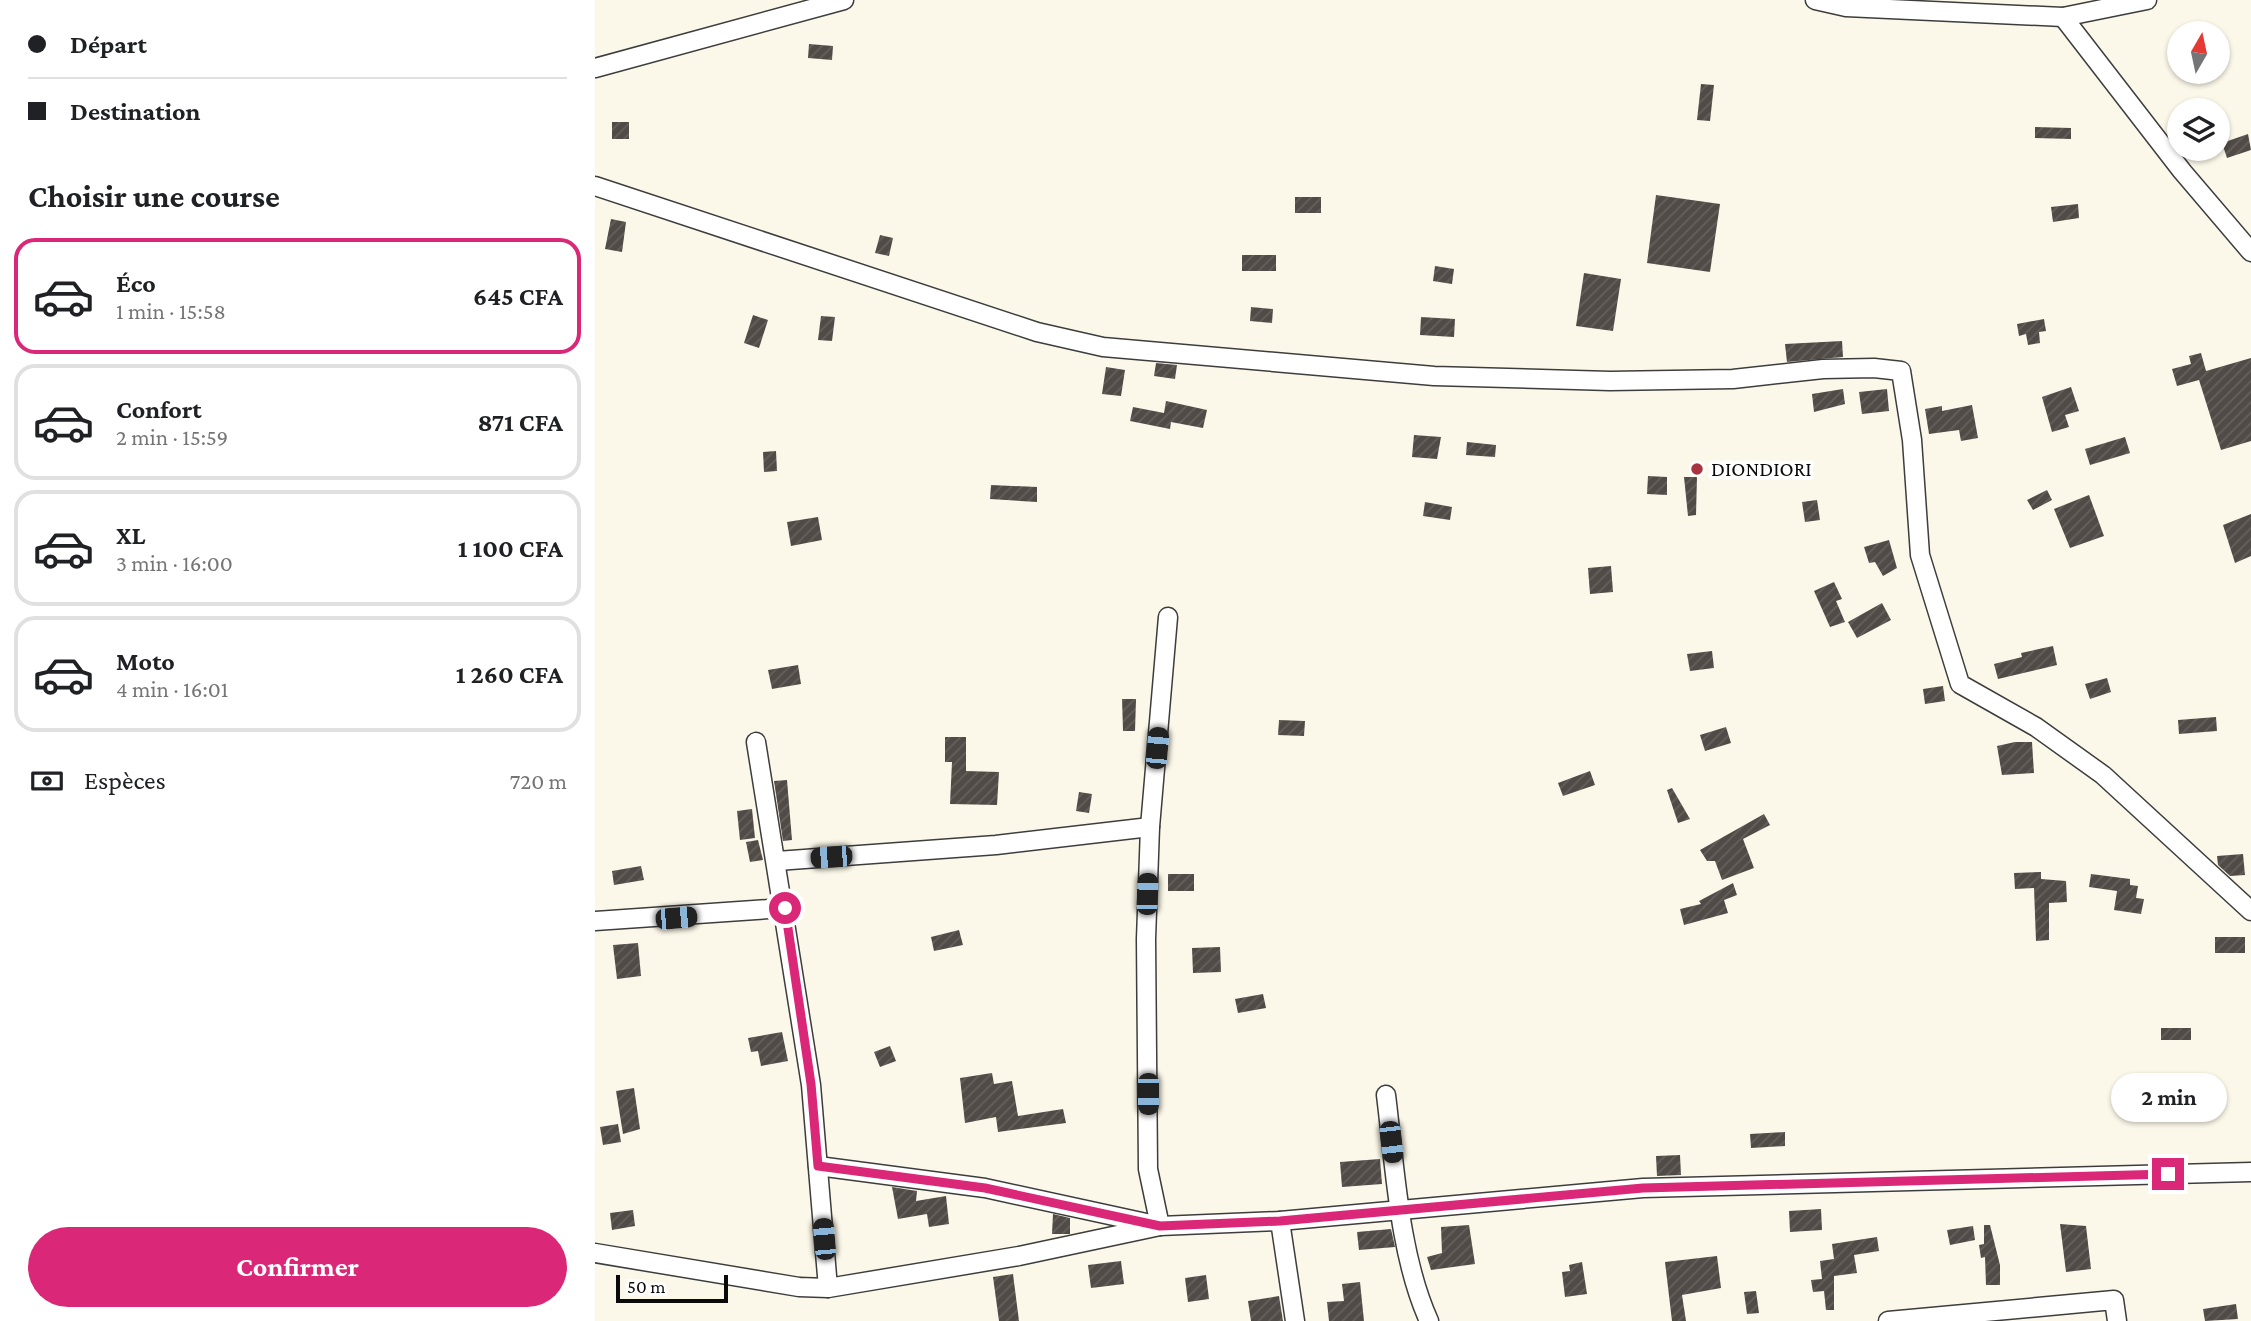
<!DOCTYPE html>
<html lang="fr">
<meta charset="utf-8">
<style>
:root{--surface:#fff;--page:#f6f6f6;--text:#202124;--muted:#757577;--line:#e0e0e0;--accent:#db2777}
body{margin:0;font-family:"Crimson Pro",serif;background:var(--page);color:var(--text);height:100vh;display:flex;flex-direction:column;font-size:26px;white-space:nowrap}
*{box-sizing:border-box;margin:0}
p{font-size:23px;color:var(--muted)}
.icon{flex:none;width:38px;height:38px;fill:none;stroke:currentColor;stroke-width:2;stroke-linecap:round;stroke-linejoin:round}
.map{position:relative;flex:1;overflow:hidden}
.sheet{display:flex;flex-direction:column;background:var(--surface);width:595px}
.sheet>*{flex:none}
.guide{display:grid;align-content:center;height:154px;padding:0 28px;background:var(--surface)}
.needle{width:46px;rotate:9deg}
.fabs{position:absolute;left:1572px;top:21px;display:grid;gap:14px}
.fabs a{display:grid;place-items:center;width:63px;height:63px;border-radius:50%;background:var(--surface);box-shadow:0 2px 5px #0004;font-size:35px}
.scale{position:absolute;left:21px;bottom:18px;width:112px;box-sizing:border-box;padding-left:7px;border:4px solid #0a0a0a;border-top:0;font-size:19px;line-height:24px;white-space:nowrap;color:#0a0a0a;-webkit-text-stroke:5px #fff;paint-order:stroke}
.end{position:absolute;width:32px;height:32px;margin:-16px;border:9px solid #db2777;background:#fff;box-shadow:0 0 0 4px #fff}
.from{border-radius:50%}
.bubble{position:absolute;height:49px;border-radius:24px;background:var(--surface);box-shadow:0 2px 5px #0004;font-size:23px;font-weight:700;line-height:49px;text-align:center}
.car{position:absolute;width:21px;height:42px;margin:-21px -10px;border-radius:9px;box-shadow:0 0 5px 2px #0007;background:linear-gradient(#222 24%,#8ab4d8 0 40%,#222 0 76%,#8ab4d8 0 86%,#222 0)}
.guide b{display:flex;align-items:center;gap:24px;height:66px;font-size:26px}
.guide b+b{border-top:2px solid var(--line)}
.guide i{width:18px;height:18px;background:var(--text)}
ul{padding:0;list-style:none}
li{display:flex;align-items:center;gap:21px;height:116px;margin:0 14px 10px;padding:0 14px;border:4px solid var(--line);border-radius:21px}
li div{flex:1}
li b{display:block;font-size:26px}
li em{font-style:normal;font-weight:700}
li.active{border-color:var(--accent)}
li>.icon{width:63px;height:63px;stroke-width:1.5}
h2{padding:0 28px;font-size:32px;line-height:84px}
.pay{display:flex;align-items:center;gap:18px;height:77px;padding:0 28px;font-size:26px}
.pay p{margin-inline-start:auto}
.cta{display:flex;gap:14px;margin-top:auto;padding:14px 28px}
.cta a{flex:1;height:80px;border-radius:42px;background:var(--accent);color:#fff;font-size:28px;font-weight:700;line-height:80px;text-align:center}
main{display:flex;flex:1;min-height:0}
.map>svg:first-child{display:block}
.building{fill:url(#building-hatch)}
.lines{fill:none;stroke-linecap:round;stroke-linejoin:round}
.street-casing{stroke:#3d3d3d;stroke-width:21}
.street{stroke:#fff;stroke-width:18}
.route{stroke:#db2777;stroke-width:9}
.poi-dot{fill:#a8343f;stroke:#fff;stroke-width:2.5}
.labels{text-anchor:middle;stroke-width:7;stroke-linejoin:round;paint-order:stroke}
.poi-label{font-size:21px;fill:#0a0a0a;stroke:#fff;text-anchor:start}
</style>
<main>
<section class="sheet">
<div class="guide">
<b><i class="from"></i>Départ</b>
<b><i></i>Destination</b>
</div>
<h2>Choisir une course</h2>
<ul>
<li class="active"><svg class="icon" aria-label="car" viewBox="0 0 24 24"><path d="M5 17H2v-5l4-1 3-4h7l3 4 3 1v5h-3M9 17h6M6 11h13"/><circle cx="7" cy="17" r="2"/><circle cx="17" cy="17" r="2"/></svg><div><b>Éco</b><p>1 min · 15:58</p></div><em>645 CFA</em></li>
<li><svg class="icon" aria-label="car" viewBox="0 0 24 24"><path d="M5 17H2v-5l4-1 3-4h7l3 4 3 1v5h-3M9 17h6M6 11h13"/><circle cx="7" cy="17" r="2"/><circle cx="17" cy="17" r="2"/></svg><div><b>Confort</b><p>2 min · 15:59</p></div><em>871 CFA</em></li>
<li><svg class="icon" aria-label="car" viewBox="0 0 24 24"><path d="M5 17H2v-5l4-1 3-4h7l3 4 3 1v5h-3M9 17h6M6 11h13"/><circle cx="7" cy="17" r="2"/><circle cx="17" cy="17" r="2"/></svg><div><b>XL</b><p>3 min · 16:00</p></div><em>1 100 CFA</em></li>
<li><svg class="icon" aria-label="car" viewBox="0 0 24 24"><path d="M5 17H2v-5l4-1 3-4h7l3 4 3 1v5h-3M9 17h6M6 11h13"/><circle cx="7" cy="17" r="2"/><circle cx="17" cy="17" r="2"/></svg><div><b>Moto</b><p>4 min · 16:01</p></div><em>1 260 CFA</em></li>
</ul>
<div class="pay"><svg class="icon" aria-label="cash" viewBox="0 0 24 24"><path d="M3 7h18v10H3z"/><circle cx="12" cy="12" r="2"/></svg>Espèces<p>720 m</p></div>
<div class="cta"><a>Confirmer</a></div>
</section>
<div class="map">
<svg width="1656" height="1321" viewBox="0 0 1656 1321">
<defs>
<pattern id="building-hatch" width="6" height="6" patternUnits="userSpaceOnUse" patternTransform="scale(1.75)"><rect width="6" height="6" fill="#514b47"/><path d="M-1 1l2-2M0 6l6-6M5 7l2-2" fill="none" stroke="#65605d"/></pattern>
</defs>
<rect width="100%" height="100%" fill="#fcf8e9"/>
<g class="building">
<polygon points="214,44 238,46 237,60 213,58"/>
<polygon points="1106,84 1119,85 1115,121 1102,120"/>
<rect x="17" y="122" width="17" height="17"/>
<polygon points="1440,127 1476,128 1476,139 1440,138"/>
<polygon points="1653,134 1656,150 1632,158 1627,143"/>
<polygon points="1061,195 1125,204 1115,272 1052,263"/>
<rect x="700" y="197" width="26" height="16"/>
<polygon points="1483,204 1484,218 1458,222 1456,207"/>
<polygon points="16,219 31,222 27,252 10,249"/>
<polygon points="285,235 298,238 294,256 280,253"/>
<rect x="647" y="255" width="34" height="16"/>
<polygon points="840,266 859,269 857,284 838,281"/>
<polygon points="989,273 1026,279 1018,331 981,326"/>
<polygon points="656,307 678,309 677,323 655,321"/>
<polygon points="158,315 173,320 164,348 149,343"/>
<polygon points="226,316 240,317 237,341 223,340"/>
<polygon points="826,317 860,319 859,337 825,335"/>
<polygon points="1449,319 1451,331 1444,332 1445,343 1433,345 1431,334 1424,336 1422,324"/>
<polygon points="1247,341 1248,357 1192,362 1190,344"/>
<polygon points="1606,353 1611,371 1656,358 1656,441 1626,450 1604,380 1582,386 1577,369 1596,364 1594,356"/>
<polygon points="561,363 582,365 580,379 559,376"/>
<polygon points="511,367 530,370 526,396 507,394"/>
<polygon points="1476,387 1484,411 1470,415 1474,427 1457,432 1447,397"/>
<polygon points="1248,389 1250,404 1219,412 1217,394"/>
<polygon points="1292,389 1294,411 1267,414 1264,392"/>
<polygon points="571,401 612,410 608,428 576,422 575,429 535,421 538,407 569,413"/>
<polygon points="1377,405 1383,438 1366,441 1364,430 1334,434 1330,409 1347,406 1347,411"/>
<polygon points="819,435 846,437 842,459 817,457"/>
<polygon points="1530,437 1535,453 1495,465 1490,449"/>
<polygon points="872,442 901,445 900,457 871,455"/>
<polygon points="181,451 182,471 169,472 168,452"/>
<polygon points="1053,476 1072,477 1072,495 1052,494"/>
<polygon points="1089,477 1102,477 1101,515 1093,516"/>
<polygon points="396,485 442,487 442,502 395,499"/>
<polygon points="1452,490 1457,500 1438,510 1432,500"/>
<polygon points="1494,495 1509,536 1475,548 1459,509"/>
<polygon points="1222,500 1225,520 1210,522 1207,502"/>
<polygon points="830,502 857,507 855,520 828,516"/>
<polygon points="1656,514 1656,556 1640,563 1628,525"/>
<polygon points="223,517 227,540 196,546 192,522"/>
<polygon points="1294,540 1302,568 1288,576 1280,562 1274,563 1269,547"/>
<polygon points="1016,566 1018,592 995,594 993,568"/>
<polygon points="1239,582 1247,599 1241,601 1250,622 1235,627 1219,591"/>
<polygon points="1287,603 1296,620 1262,638 1253,622"/>
<polygon points="1458,646 1462,665 1403,679 1399,664 1427,657 1426,653"/>
<polygon points="1117,651 1119,668 1095,671 1092,654"/>
<polygon points="203,665 206,684 177,689 173,670"/>
<polygon points="1512,678 1516,692 1495,699 1490,684"/>
<polygon points="1348,686 1350,701 1330,704 1328,689"/>
<polygon points="527,699 541,699 540,731 528,731"/>
<polygon points="1621,717 1622,731 1584,734 1583,720"/>
<polygon points="684,720 710,721 709,736 683,735"/>
<polygon points="1131,727 1136,743 1110,751 1105,735"/>
<polygon points="350,737 371,737 371,771 404,772 402,805 355,804 357,762 350,762"/>
<polygon points="1420,742 1437,742 1439,773 1407,775 1402,746"/>
<polygon points="995,771 1000,785 968,796 963,783"/>
<polygon points="192,780 197,840 188,841 179,781"/>
<polygon points="1077,788 1095,819 1083,823 1072,790"/>
<polygon points="484,792 497,794 494,813 481,811"/>
<polygon points="157,809 160,838 145,840 142,811"/>
<polygon points="1169,814 1175,825 1148,839 1159,868 1127,880 1120,861 1112,861 1105,850"/>
<polygon points="163,840 168,860 155,862 151,842"/>
<polygon points="1648,854 1650,875 1635,876 1623,865 1622,856"/>
<polygon points="46,866 49,880 19,885 17,871"/>
<polygon points="1446,872 1446,879 1471,881 1472,902 1454,903 1454,940 1441,941 1439,888 1420,889 1419,873"/>
<rect x="573" y="874" width="26" height="17"/>
<polygon points="1496,874 1535,879 1535,885 1543,886 1541,898 1549,899 1546,914 1519,910 1522,891 1494,887"/>
<polygon points="1138,883 1142,895 1129,900 1133,913 1089,925 1085,909 1106,904 1104,901"/>
<polygon points="364,930 368,945 339,951 336,937"/>
<rect x="1620" y="937" width="30" height="16"/>
<polygon points="43,943 46,976 22,979 18,945"/>
<polygon points="625,947 626,972 598,973 597,948"/>
<polygon points="668,994 671,1008 643,1013 640,999"/>
<rect x="1566" y="1028" width="30" height="12"/>
<polygon points="187,1032 193,1061 166,1066 163,1051 156,1052 153,1038"/>
<polygon points="295,1046 301,1061 285,1067 279,1052"/>
<polygon points="397,1073 399,1084 417,1081 423,1116 468,1109 471,1123 403,1132 401,1117 370,1123 365,1078"/>
<polygon points="39,1088 45,1129 28,1134 21,1091"/>
<polygon points="23,1124 26,1142 8,1145 5,1127"/>
<polygon points="1190,1132 1190,1146 1156,1148 1155,1134"/>
<polygon points="1085,1155 1086,1175 1062,1176 1061,1156"/>
<polygon points="785,1159 787,1184 747,1187 745,1162"/>
<polygon points="297,1187 322,1191 321,1201 351,1196 354,1224 334,1227 332,1214 303,1219"/>
<polygon points="1226,1209 1227,1230 1195,1232 1194,1211"/>
<polygon points="38,1210 40,1226 17,1230 15,1213"/>
<polygon points="458,1214 475,1218 475,1234 457,1234"/>
<polygon points="1465,1224 1491,1226 1496,1269 1471,1272"/>
<polygon points="874,1225 880,1264 836,1270 832,1257 847,1253 846,1227"/>
<polygon points="1389,1225 1395,1225 1405,1265 1405,1285 1391,1285 1390,1257 1386,1258 1384,1245 1389,1244"/>
<polygon points="1378,1226 1380,1240 1355,1245 1352,1230"/>
<polygon points="796,1229 800,1247 764,1250 762,1232"/>
<polygon points="1282,1237 1284,1251 1259,1255 1262,1273 1239,1276 1239,1310 1231,1310 1229,1291 1218,1292 1216,1280 1227,1279 1225,1261 1239,1259 1237,1244"/>
<polygon points="1122,1256 1126,1288 1087,1295 1091,1321 1077,1321 1070,1262"/>
<polygon points="526,1261 529,1284 496,1288 493,1265"/>
<polygon points="987,1262 992,1294 970,1297 967,1272 975,1271 974,1265"/>
<polygon points="418,1274 424,1321 404,1321 398,1277"/>
<polygon points="611,1275 614,1299 593,1302 590,1278"/>
<polygon points="765,1282 769,1321 734,1321 732,1302 749,1301 747,1284"/>
<polygon points="1161,1291 1164,1313 1152,1314 1149,1292"/>
<polygon points="684,1296 688,1321 656,1321 653,1301"/>
<polygon points="1641,1304 1643,1319 1610,1321 1608,1309"/>
</g>
<g class="lines">
<g class="street-casing">
<g id="street">
<polyline points="1220,0 1251,7 1468,17 1552,0"/>
<polyline points="1468,17 1587,171 1656,252"/>
<polyline points="0,68 249,0"/>
<polyline points="0,186 442,332 508,347 839,376 1015,381 1138,379 1228,369 1279,368 1306,371 1317,440 1325,555 1365,684 1441,727 1508,775 1656,911"/>
<polyline points="161,742 216,1085 233,1288"/>
<polyline points="182,861 401,845 555,827"/>
<polyline points="0,921 189,908"/>
<path d="M791 1095C800 1167 804 1255 834 1321"/>
<polyline points="223,1166 390,1188 565,1226 685,1221 1048,1188 1656,1172"/>
<polyline points="685,1221 700,1321"/>
<polyline points="0,1253 204,1287 233,1288 424,1256 565,1226 553,1169 551,939 555,827 573,617"/>
<polyline points="1293,1321 1519,1300 1522,1321"/>
</g>
</g>
<use href="#street" class="street"/>
</g>
<g class="lines">
<polyline class="route" points="190,908 216,1084 223,1166 390,1188 565,1226 685,1221 1048,1188 1573,1174"/>
</g>
<circle class="poi-dot" cx="1102" cy="469" r="7"/>
<g class="labels">
<g class="poi-label">
<text x="1116" y="476">DIONDIORI</text>
</g>
</g>
</svg>
<div class="fabs">
<a><svg class="needle" viewBox="-14 -14 28 28"><path d="M0-13l5 13h-10z" fill="#e53935"/><path d="M0 13l5-13h-10z" fill="#757577"/></svg></a>
<a><svg class="icon" aria-label="layers" viewBox="0 0 24 24"><path d="M12 4l9 5-9 5-9-5zM3 14l9 5 9-5"/></svg></a>
</div>
<div class="scale">50 m</div>
<i class="end from" style="left:190px;top:908px"></i>
<i class="end" style="left:1573px;top:1174px"></i>
<div class="bubble" style="left:1516px;top:1073px;width:116px">2 min</div>
<i class="car" style="left:562px;top:748px;rotate:5deg"></i>
<i class="car" style="left:236px;top:857px;rotate:266deg"></i>
<i class="car" style="left:552px;top:894px;rotate:2deg"></i>
<i class="car" style="left:81px;top:918px;rotate:85deg"></i>
<i class="car" style="left:553px;top:1094px;rotate:180deg"></i>
<i class="car" style="left:796px;top:1142px;rotate:173deg"></i>
<i class="car" style="left:229px;top:1239px;rotate:355deg"></i>
</div>
</main>
